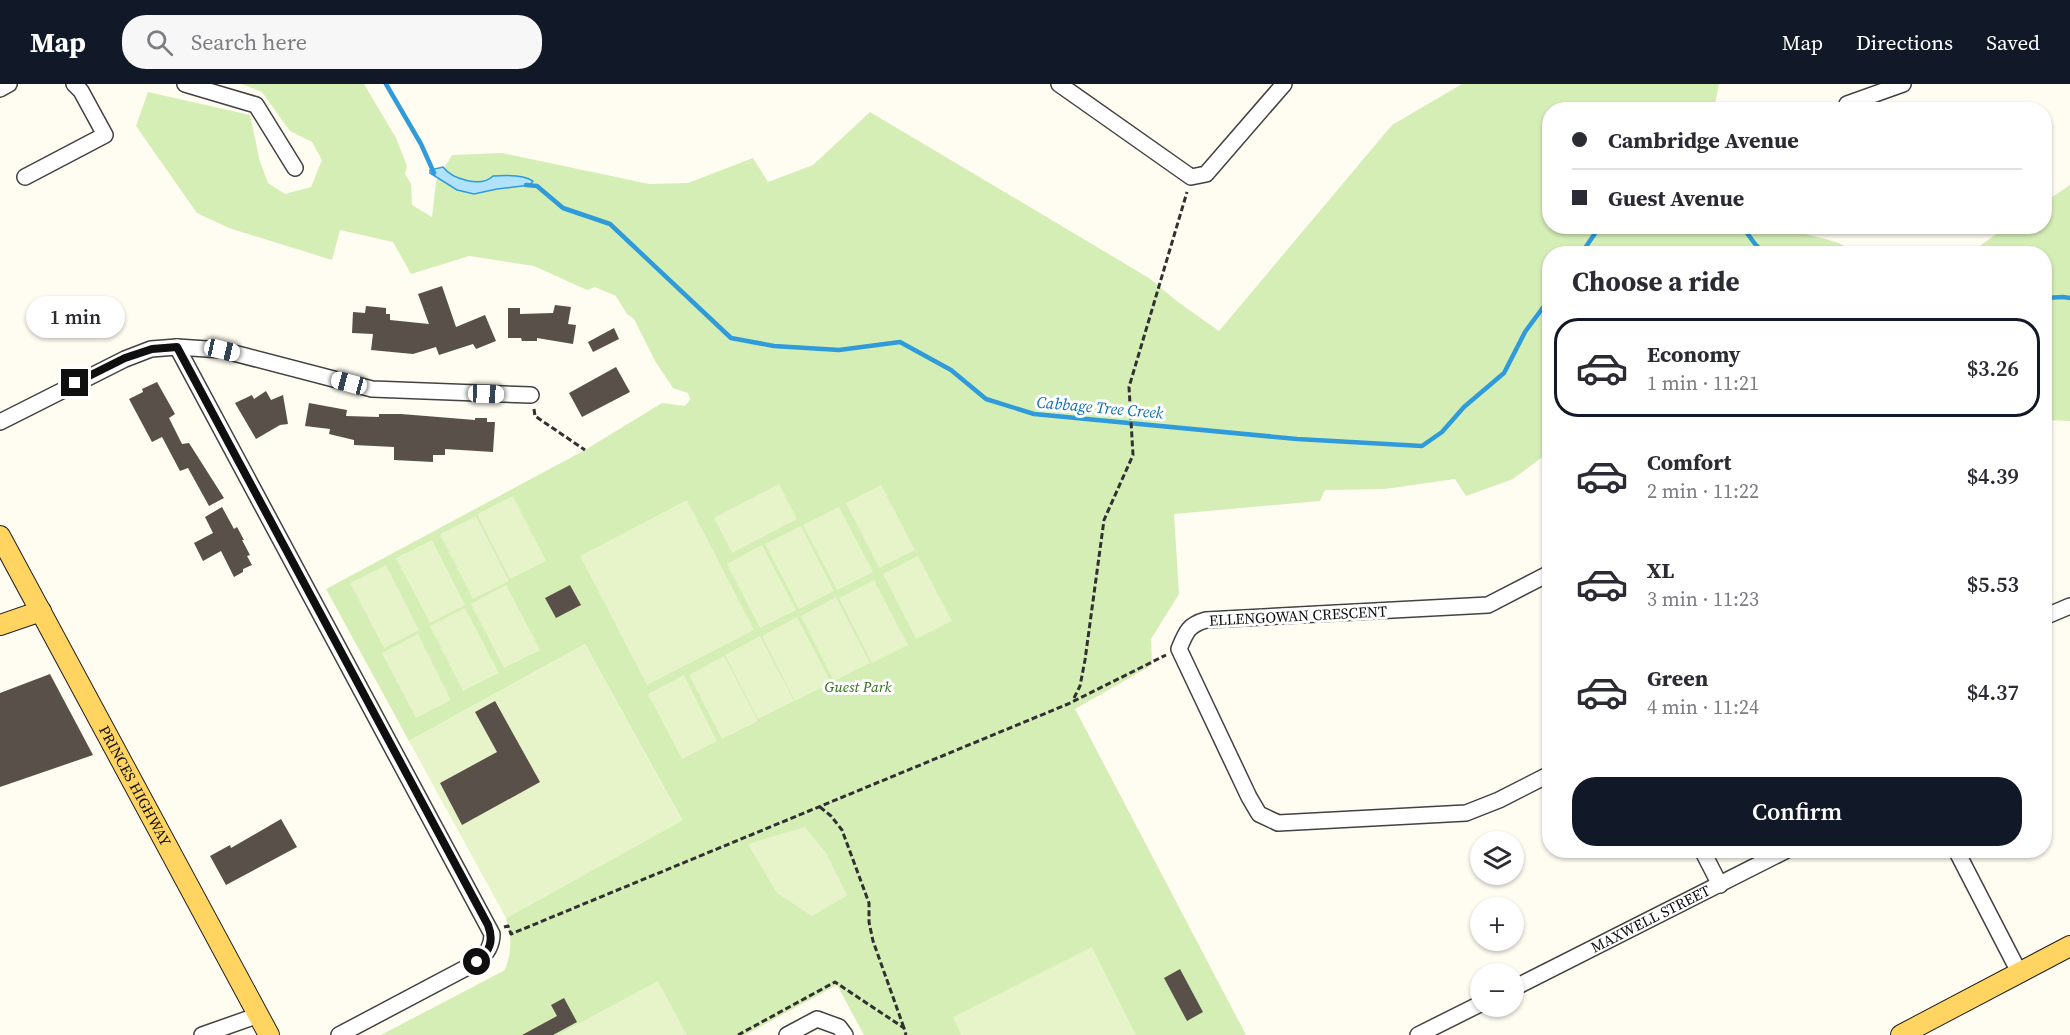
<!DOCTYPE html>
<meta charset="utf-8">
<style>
:root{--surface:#fff;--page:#f7f7f7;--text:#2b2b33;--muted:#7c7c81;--line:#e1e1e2;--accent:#111827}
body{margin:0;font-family:"Source Serif 4",serif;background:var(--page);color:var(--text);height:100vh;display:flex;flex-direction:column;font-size:22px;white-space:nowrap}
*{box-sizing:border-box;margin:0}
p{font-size:20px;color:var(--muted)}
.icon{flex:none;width:33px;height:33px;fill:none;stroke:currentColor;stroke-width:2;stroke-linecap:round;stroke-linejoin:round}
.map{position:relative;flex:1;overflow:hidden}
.drawer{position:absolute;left:1542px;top:162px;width:510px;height:612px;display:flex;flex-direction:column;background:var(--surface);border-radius:24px;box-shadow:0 2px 4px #0004}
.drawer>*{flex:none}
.top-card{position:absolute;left:1542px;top:18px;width:510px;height:132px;border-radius:24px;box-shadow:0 2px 4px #0004;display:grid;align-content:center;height:132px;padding:0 30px;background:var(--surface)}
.tools{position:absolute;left:1470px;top:747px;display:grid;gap:12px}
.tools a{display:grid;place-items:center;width:54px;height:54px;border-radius:50%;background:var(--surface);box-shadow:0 2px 4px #0004;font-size:30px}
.end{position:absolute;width:27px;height:27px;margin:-14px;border:8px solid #0f0f0f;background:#fff;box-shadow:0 0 0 3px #fff}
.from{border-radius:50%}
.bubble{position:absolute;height:42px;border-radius:21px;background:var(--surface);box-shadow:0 2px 4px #0004;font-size:20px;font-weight:600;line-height:42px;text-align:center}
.car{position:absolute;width:18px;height:36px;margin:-18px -9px;border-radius:8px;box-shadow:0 0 4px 2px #0007;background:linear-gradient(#fff 24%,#345 0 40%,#fff 0 76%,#345 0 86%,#fff 0)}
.top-card b{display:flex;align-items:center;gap:21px;height:57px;font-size:22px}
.top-card b+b{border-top:2px solid var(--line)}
.top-card i{width:15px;height:15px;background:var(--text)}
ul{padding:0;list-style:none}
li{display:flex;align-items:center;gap:18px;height:99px;margin:0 12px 9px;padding:0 18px;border:3px solid transparent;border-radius:24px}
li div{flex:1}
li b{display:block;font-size:22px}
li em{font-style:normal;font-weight:600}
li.on{border-color:var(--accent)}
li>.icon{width:54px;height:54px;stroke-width:1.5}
h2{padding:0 30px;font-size:27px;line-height:72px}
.cta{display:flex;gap:12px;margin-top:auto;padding:12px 30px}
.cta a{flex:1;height:69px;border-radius:24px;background:var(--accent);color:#fff;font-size:24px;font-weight:600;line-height:69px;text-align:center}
header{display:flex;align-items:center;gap:36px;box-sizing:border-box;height:84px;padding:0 30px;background:var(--accent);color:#fff}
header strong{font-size:28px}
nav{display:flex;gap:33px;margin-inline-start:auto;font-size:21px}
.search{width:420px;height:54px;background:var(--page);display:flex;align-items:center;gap:15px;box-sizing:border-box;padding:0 21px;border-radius:24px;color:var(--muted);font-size:22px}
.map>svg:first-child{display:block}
.green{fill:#d5eeb6}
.pitch{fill:#e7f4c9}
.water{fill:#b0e2fc;stroke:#309bdb;stroke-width:1.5}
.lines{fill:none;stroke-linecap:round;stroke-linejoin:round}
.stream{stroke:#309bdb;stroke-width:4.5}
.building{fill:#59504a}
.minor-casing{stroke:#424242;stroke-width:18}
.major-casing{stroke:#202020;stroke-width:22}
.path{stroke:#313131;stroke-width:3;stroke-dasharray:6 3;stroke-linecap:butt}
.minor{stroke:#fff;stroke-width:15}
.major{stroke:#ffd461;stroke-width:20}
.route{stroke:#0f0f0f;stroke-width:8}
.labels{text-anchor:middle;stroke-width:6;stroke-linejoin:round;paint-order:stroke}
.street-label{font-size:15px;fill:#0f0f0f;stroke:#fff}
.park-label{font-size:15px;font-style:italic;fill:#2c6f18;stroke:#fff}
.water-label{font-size:16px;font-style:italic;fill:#0b6caf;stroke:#fff}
</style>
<header>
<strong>Map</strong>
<div class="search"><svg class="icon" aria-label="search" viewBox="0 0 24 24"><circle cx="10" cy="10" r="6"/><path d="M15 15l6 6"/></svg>Search here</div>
<nav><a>Map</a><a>Directions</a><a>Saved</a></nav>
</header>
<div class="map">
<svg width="2070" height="951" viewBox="0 0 2070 951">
<rect width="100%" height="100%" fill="#fffcf1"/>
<g class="green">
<path d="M242 0H364L396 54 407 82 405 90 411 100 412 121 432 133 436 98 452 71 502 69 649 100 688 99 753 74 768 98 813 81 870 28 1149 194 1178 218 1219 247 1392 41 1462 0H1719L1714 25 1550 26V142L1791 143C1810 156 1837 152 1854 169L1550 170 1549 368 1513 395 1466 412 1455 395 1385 405 1325 406 1320 417 1174 430 1179 510 1151 555 1152 581 1075 625 1246 951H864L837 901 745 951H381L505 886C512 865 512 855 506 834L682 736 585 560 409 657 326 505 585 366 662 319 684 322 688 319 690 315 688 309 673 304 655 277 634 235 627 230 616 212 595 203 587 206 534 182 469 172 411 190 393 158 340 146 332 176 229 144 197 129 136 42 148 8 250 31 260 78 268 99 285 110 311 103 322 76 312 58 290 47 262 8Z"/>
<polygon points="2070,101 2070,337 2045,336 2044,170 1970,169 2006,143 2044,142 2045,118"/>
</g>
<g class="pitch">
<polygon points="779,400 797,435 732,469 714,434"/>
<polygon points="881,401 915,466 879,484 846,419"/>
<polygon points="513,412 546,477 510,495 477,430"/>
<polygon points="687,416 754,546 647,601 580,472"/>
<polygon points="839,423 873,488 837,506 803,441"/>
<polygon points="476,432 509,497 473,515 440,450"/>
<polygon points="801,442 834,507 799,525 765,460"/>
<polygon points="432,456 465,521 430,539 396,474"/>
<polygon points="762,461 796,526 760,544 727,480"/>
<polygon points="918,472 952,537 916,555 883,490"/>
<polygon points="386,481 419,546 384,564 350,499"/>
<polygon points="874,496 908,561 872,579 839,514"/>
<polygon points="506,501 540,566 504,584 471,520"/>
<polygon points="836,513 870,579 834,597 801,532"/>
<polygon points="465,524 499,589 463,607 430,542"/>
<polygon points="797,533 831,599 795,617 762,552"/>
<polygon points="418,550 451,616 416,634 382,569"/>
<polygon points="760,552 794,617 758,635 725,571"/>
<polygon points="585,560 682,737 506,834 409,657"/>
<polygon points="724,572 758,637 722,655 689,591"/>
<polygon points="684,591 717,657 682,675 648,610"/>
<polygon points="805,743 826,769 846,809 846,812 812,832 777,809 748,760"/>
<polygon points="1092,863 1136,951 961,951 953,933"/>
<polygon points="658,897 687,951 557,951"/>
</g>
<path class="water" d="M443 83C452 95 481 104 493 92 505 91 523 90 533 97L530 101 497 105 474 110 457 106 430 89V86Z"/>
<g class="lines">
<g class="stream">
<polyline points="386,0 421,60 434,89"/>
<polyline points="526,101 537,102 563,124 610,140 731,254 774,262 839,266 900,258 951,286 986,315 1034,330 1297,355 1422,362 1442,348 1464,323 1504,289 1525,248 1550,214"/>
<polyline points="1742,142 1755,160 1765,170"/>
<polyline points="1581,170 1600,142"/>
<polyline points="2044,214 2063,213 2070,214"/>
</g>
</g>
<g class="building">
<polygon points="442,202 456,243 485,231 496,257 476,265 473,260 439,271 436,263 413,270 371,266 373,250 352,249 353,228 365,229 366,222 386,224 386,230 390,230 390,236 429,240 418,210"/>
<polygon points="555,221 571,223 568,240 576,241 573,260 537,254 537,257 522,257 521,254 508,254 508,224 520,224 520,230 553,229"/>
<polygon points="614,244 619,255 593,268 588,258"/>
<polygon points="616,283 630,308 582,333 569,309"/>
<polygon points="157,298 175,330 169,334 182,360 189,359 224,414 209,422 188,384 180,387 162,353 152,358 129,315 143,308 142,305"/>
<polygon points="266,307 271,316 283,311 288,340 280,341 256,355 235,319 252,311 254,315"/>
<polygon points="309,319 347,326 346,332 379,333 379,330 401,330 475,336 475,334 487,334 487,338 495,338 493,368 445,365 445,371 433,371 433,378 394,376 394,363 354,361 354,356 329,350 330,345 305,342"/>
<polygon points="222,423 234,445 237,443 244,456 242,456 250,471 247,472 252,481 243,485 243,488 234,493 221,467 203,477 194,459 213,449 205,433"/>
<polygon points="570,501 581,521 556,534 545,514"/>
<polygon points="50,590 93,671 0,703 0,609"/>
<polygon points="495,617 540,698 462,741 440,699 497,668 475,628"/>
<polygon points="281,735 297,763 226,801 210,772 230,761 231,764"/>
<polygon points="1180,885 1203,928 1187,937 1164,894"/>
<polygon points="564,914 577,938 553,951 522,951 557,932 551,921"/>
</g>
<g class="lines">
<g class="minor-casing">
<g id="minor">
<polyline points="185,0 256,21 295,84"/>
<polyline points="1059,0 1191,93 1206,90 1284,0"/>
<polyline points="0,5 9,0"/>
<polyline points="1847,20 1903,0"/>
<polyline points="25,93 105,51 81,7 74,0"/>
<path d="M177 263 492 850C492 862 487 870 477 878L339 951"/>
<polyline points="0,338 125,275 151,265 177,263 222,266 372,305 531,311"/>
<path d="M1550 489 1488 521 1206 536C1188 541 1186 548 1179 565L1249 713 1259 730 1278 739 1466 729 1499 716 1550 690"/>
<polyline points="2044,533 2070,522"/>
<polyline points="1702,766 1720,801"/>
<polyline points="1956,766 2019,888"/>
<path id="s1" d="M1514 904 1787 766"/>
<polyline points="202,951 259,931"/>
<polyline points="787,951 817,935 839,943 845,951"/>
<polyline points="1418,951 1480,920"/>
</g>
</g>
<g class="major-casing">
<g id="major">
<path id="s2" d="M0 452 269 951"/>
<polyline points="0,541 41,527"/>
<polyline points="1901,951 2070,862"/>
</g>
</g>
<g class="path">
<polyline points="534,325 535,332 585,366"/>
<polyline points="1074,614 1080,602 1085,576 1104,436 1133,371 1129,303 1187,108"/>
<polyline points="820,723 831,732 842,746 869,819 869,838 873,857 904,944"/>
<polyline points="504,843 508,842 511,850 1068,620 1166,571"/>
<polyline points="738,951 835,898 904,944 906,951"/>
</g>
<use href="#minor" class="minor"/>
<use href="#major" class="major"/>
</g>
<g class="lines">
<path class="route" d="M75 299 125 274 152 265 177 263 488 841C494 857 490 867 477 878"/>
</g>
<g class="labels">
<g class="street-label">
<text transform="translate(1298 532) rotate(-3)" y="5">ELLENGOWAN CRESCENT</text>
<text dy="5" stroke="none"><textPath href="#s2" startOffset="284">PRINCES HIGHWAY</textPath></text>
<text dy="5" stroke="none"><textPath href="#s1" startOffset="153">MAXWELL STREET</textPath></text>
</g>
<g class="park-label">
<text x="858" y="608">Guest Park</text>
</g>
<g class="water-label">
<text transform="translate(1100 323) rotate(5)" y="6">Cabbage Tree Creek</text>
</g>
</g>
</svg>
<div class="tools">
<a><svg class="icon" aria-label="layers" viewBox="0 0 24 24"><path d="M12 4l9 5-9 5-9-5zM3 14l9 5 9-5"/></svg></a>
<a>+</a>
<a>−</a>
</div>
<i class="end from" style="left:477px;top:878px"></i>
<i class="end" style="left:75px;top:299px"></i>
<div class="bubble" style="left:26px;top:212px;width:99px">1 min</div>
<i class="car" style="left:222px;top:266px;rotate:103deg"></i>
<i class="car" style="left:349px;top:299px;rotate:285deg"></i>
<i class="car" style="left:486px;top:310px;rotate:92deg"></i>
<div class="top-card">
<b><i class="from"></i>Cambridge Avenue</b>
<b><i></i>Guest Avenue</b>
</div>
<section class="drawer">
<h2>Choose a ride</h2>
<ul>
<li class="on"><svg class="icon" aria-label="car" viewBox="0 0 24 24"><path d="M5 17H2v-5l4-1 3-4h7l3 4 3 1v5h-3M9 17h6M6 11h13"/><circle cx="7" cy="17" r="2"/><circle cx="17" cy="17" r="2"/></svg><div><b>Economy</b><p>1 min · 11:21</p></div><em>$3.26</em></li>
<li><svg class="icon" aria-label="car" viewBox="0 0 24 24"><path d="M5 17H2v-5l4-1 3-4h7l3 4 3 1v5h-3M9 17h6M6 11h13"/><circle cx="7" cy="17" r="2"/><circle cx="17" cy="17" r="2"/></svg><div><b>Comfort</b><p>2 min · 11:22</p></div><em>$4.39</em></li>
<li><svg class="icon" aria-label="car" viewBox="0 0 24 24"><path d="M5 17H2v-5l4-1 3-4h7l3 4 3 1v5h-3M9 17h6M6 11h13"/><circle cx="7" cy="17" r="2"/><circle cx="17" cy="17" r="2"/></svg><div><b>XL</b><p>3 min · 11:23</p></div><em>$5.53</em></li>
<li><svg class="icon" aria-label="car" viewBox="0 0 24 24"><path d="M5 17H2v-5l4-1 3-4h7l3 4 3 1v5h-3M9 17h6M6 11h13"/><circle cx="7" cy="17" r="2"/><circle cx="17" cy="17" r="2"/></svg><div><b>Green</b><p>4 min · 11:24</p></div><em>$4.37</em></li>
</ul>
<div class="cta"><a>Confirm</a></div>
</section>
</div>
